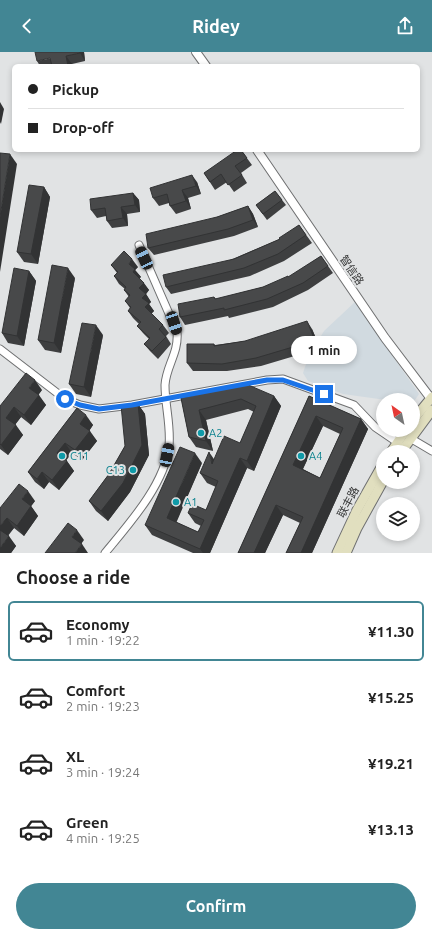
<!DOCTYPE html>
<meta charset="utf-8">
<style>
:root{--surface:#fff;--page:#f6f6f6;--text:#222;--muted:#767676;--line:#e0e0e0;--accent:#428694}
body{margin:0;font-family:Ubuntu,"Noto Sans SC",sans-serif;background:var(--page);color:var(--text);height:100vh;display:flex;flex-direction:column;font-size:15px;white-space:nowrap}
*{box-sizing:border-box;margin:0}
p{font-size:13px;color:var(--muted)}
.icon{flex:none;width:22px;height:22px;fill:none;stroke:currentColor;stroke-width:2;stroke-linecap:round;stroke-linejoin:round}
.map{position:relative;height:501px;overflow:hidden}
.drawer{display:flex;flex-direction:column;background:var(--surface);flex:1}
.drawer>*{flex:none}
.top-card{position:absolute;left:12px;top:12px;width:408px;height:88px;border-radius:6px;box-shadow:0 2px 6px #0003;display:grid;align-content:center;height:88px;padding:0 16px;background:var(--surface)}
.needle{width:26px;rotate:327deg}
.buttons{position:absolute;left:376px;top:341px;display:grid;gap:8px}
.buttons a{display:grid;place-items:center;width:44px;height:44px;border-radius:50%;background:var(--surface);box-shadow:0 2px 6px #0003;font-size:20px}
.end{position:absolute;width:18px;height:18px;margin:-9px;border:5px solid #1a73e8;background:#fff;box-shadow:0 0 0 2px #fff}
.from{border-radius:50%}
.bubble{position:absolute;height:28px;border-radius:14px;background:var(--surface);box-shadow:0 2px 6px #0003;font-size:13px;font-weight:700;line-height:28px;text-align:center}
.car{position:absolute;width:12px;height:24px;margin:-12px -6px;border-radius:5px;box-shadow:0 0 3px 1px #0007;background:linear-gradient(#222 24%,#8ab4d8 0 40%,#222 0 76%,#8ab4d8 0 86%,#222 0)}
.top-card b{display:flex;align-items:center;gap:14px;height:38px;font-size:15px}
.top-card b+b{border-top:1px solid var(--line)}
.top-card i{width:10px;height:10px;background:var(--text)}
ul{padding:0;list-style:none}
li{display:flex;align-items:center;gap:12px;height:60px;margin:0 8px 6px;padding:0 8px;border:2px solid transparent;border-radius:6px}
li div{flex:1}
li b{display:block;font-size:15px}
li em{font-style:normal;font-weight:700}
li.selected{border-color:var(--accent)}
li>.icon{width:36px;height:36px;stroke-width:1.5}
h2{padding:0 16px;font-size:18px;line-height:48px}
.button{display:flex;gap:8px;margin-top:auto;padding:8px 16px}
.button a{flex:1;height:46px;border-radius:24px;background:var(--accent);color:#fff;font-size:16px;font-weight:700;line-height:46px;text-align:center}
header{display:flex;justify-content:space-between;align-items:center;height:52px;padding:0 16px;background:var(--accent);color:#fff;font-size:18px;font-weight:700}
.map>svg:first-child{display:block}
.built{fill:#d1dae0}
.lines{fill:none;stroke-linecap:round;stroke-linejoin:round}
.minor-casing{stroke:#6f7071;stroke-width:9}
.tertiary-casing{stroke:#6f7071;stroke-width:10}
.secondary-casing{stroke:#6f7071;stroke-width:11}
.minor{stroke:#fff;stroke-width:7}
.tertiary{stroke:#fff;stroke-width:8}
.secondary{stroke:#e1dfbf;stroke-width:9}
.wall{fill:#3e3f40;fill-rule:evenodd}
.shaded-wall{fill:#323334}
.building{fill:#48494a;stroke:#323334;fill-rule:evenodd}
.route{stroke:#1a73e8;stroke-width:5}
.culture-dot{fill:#0f9aa8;stroke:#e1e3e4;stroke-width:1.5}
.labels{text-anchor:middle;stroke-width:4;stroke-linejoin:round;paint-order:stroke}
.street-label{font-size:11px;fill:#343535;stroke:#e1e3e4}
.culture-label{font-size:11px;fill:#0d838f;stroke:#e1e3e4;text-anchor:start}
</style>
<header><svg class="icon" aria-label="back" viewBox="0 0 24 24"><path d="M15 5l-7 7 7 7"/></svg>Ridey<svg class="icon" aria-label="share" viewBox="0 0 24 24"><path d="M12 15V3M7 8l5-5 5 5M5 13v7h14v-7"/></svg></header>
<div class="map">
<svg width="432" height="501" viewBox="0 0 432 501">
<rect width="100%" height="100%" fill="#e1e3e4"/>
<polygon class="built" points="355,250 419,342 413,351 413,348 386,348 343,342 308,329 303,321 308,306 324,279"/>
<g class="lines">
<g class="minor-casing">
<g id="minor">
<polyline points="0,297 65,347 80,353 99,357 132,353 267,328 283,327 354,353 375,375 397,390"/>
<polyline points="410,386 432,399"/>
<path d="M105 501C129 472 165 432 169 394 171 373 165 354 165 333 166 314 179 301 177 280L139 193"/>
</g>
</g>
<g class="tertiary-casing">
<g id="tertiary">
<polyline points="196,0 206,14"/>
<polyline points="257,98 385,286 432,348"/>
</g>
</g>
<g class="secondary-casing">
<g id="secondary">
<polyline points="413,368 432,345"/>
<polyline points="391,400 406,378"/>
<polyline points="401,400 432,358"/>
<polyline points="337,501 357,458 383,412"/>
<polyline points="346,501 357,476 383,429"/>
</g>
</g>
<use href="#minor" class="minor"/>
<use href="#tertiary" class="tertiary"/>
<use href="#secondary" class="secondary"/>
</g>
<g class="wall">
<polygon points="84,0 85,9 72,12 72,14 40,14 37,9"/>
<polygon points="46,98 60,98 47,100"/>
<polygon points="241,98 252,113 241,121 247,131 234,140 227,130 215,138 204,121"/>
<polygon points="197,130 201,142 188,146 191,157 176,162 170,154 169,151 159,154 153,146"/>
<polygon points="44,135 50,145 38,212 24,210 17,200"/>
<polygon points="275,139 286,153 267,168 256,153"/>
<polygon points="133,141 139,148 140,160 127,162 128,174 112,176 107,169 106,164 97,166 91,158"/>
<polygon points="248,154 253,162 258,175 234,184 154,203 148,196 217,165"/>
<polygon points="299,173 312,191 284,209 250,224 171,242 166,235 280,187"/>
<polygon points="321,204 333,221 308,238 273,255 229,266 228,264 185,273 180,265 214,245 216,247 263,235 289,225"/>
<polygon points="111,213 138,215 135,218 141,225 139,226 149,238 146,242 151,250 149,252 154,259 151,262 163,273 169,281 166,284 171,292 158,307 150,299 144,292 149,287 143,281 137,274 139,272 133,266 128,259 130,256 125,249 129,245 124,238 125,237 119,232 114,224 117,221"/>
<polygon points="29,219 36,229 24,294 8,291 2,281"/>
<polygon points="75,226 61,301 45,298 38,288"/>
<polygon points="312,277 318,291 307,295 308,300 261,314 227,319 193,319 187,311 214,292 215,293 245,289"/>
<polygon points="103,283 91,345 76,342 69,332"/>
<polygon points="42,338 38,343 46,353 31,373 21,365 15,373 23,383 8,403 0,397 0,354"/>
<polygon points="274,344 281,354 254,419 247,416 210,501 193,501 152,483 145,473 202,411 176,470 198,480 201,474 195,471 188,461 206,458 216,435 207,431 200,421 214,407 240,391 254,360 248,357 206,368 213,399 196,395 189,385 181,346"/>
<path d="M309 344 361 367 368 377 312 501H286L300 471 283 463 265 501H238ZM323 374 340 382 320 426 303 417Z"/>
<polygon points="138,352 145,362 149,403 130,440 108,469 96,459 89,449 109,422 125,394"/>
<polygon points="77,356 93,373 89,379 97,389 82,408 72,401 66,408 74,419 59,438 49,430 44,437 35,430 28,420"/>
<polygon points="35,449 31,454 38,464 24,484 14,476 8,484 16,494 11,501 0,456"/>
</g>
<g class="shaded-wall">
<polygon points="80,0 84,0 85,9 80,1"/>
<polygon points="66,4 72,12 72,14 68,14"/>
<polygon points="0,50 4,57 1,72 0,70"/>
<polygon points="10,102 17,112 0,220 0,165"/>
<polygon points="192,123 197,130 201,142 196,134"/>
<polygon points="44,135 50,145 38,212 31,202"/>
<polygon points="182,138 188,146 191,157 186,149"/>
<polygon points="133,141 139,148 140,160 135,153"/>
<polygon points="248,154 253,162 258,175 253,168"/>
<polygon points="121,155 127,162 128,174 123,166"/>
<polygon points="132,207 138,215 135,218 141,225 138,228 133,220 129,212"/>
<polygon points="68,216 75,226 61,301 54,291"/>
<polygon points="29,219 36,229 24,294 17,284"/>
<polygon points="144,231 149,238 146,242 151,250 149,252 154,259 150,263 145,255 142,246 139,236"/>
<polygon points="307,269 312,277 318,291 313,284"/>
<polygon points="96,273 103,283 91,345 84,335"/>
<polygon points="301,288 307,295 308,300 303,292"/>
<polygon points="35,328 42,338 36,346 29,336"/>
<polygon points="39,343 46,353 31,373 24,363"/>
<polygon points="274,344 281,354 254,419 247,409"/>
<polygon points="138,352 145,362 149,403 130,440 108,469 101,459 123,431"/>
<polygon points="14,355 21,365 13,375 6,366"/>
<polygon points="199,358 206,368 213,399 206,389"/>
<polygon points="86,363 93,373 87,382 80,372"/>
<polygon points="316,364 323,374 300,423 293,413"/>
<polygon points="361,367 368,377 312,501 301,501"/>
<polygon points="16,373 23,383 8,403 1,393"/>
<polygon points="90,379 97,389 82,408 75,398"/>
<polygon points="65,391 72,401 64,411 57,401"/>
<polygon points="209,400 216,410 212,412"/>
<polygon points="195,401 202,411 174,476 167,466"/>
<polygon points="240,406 247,416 210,501 203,501 200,497"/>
<polygon points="67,409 74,419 59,438 52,428"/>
<polygon points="42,420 49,430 44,437 37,427"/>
<polygon points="28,439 35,449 29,457 22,447"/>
<polygon points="276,453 283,463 265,501 254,501"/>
<polygon points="31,454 38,464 24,484 17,474"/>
<polygon points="7,466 14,476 5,486 0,479 0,474"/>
<polygon points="77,478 84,488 79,495 72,485"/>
<polygon points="9,484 16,494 11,501 0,501 0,496"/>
<polygon points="82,492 88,501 75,501"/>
</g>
<g class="building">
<polygon points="35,0 80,0 80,1 66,4 68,14 52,14 50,6 37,9"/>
<polygon points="237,98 241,98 247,106 235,114 242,123 228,133 221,122 210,130 204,121"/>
<polygon points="0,101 10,102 0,165"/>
<polygon points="192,123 196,134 182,138 186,149 170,154 167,142 153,146 150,136"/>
<polygon points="29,133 44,135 31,202 17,200"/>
<polygon points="275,139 282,148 263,162 256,153"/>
<polygon points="133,141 135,153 121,155 123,166 107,169 105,156 91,158 90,147"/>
<polygon points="248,154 253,168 228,177 148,196 146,182 217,165"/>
<polygon points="299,173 306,183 278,202 244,216 166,235 163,223 234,207 280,187 279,186"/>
<polygon points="124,199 132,207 129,212 135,217 133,220 144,231 139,236 146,242 142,246 149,251 145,255 163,273 159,277 166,285 152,299 144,292 150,286 137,274 141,270 128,259 131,255 125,249 130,243 124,238 126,235 114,224 118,220 111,213"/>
<polygon points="321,204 328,214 303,231 267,247 224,258 224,256 180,265 178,252 214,245 215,247 263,235 288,224 288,225"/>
<polygon points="52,213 68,216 54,291 38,288"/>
<polygon points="14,216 29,219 17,284 2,281"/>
<polygon points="307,269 313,284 301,288 303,292 256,306 222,312 187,311 187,292 214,292 214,294 245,289"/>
<polygon points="82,271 96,273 84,335 69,332"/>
<polygon points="26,321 35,328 29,336 39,343 24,363 14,355 6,366 16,373 1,393 0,392 0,354"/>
<polygon points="246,332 274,344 247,409 240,406 200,497 145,473 180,395 195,401 167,466 198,480 204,468 188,461 192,452 206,458 218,429 200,421 209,400 212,412 224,384 240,391 256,354 241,347 199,358 206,389 189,385 181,346"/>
<path d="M309 344 361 367 301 501H286L303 465 276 453 254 501H238ZM316 364 343 376 320 426 293 413Z"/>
<polygon points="138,352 142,393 123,431 101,459 89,449 109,422 125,394 121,353"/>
<polygon points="77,356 86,363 80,372 90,379 75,398 65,391 57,401 67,409 52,428 42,420 37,427 28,420"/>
<polygon points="19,432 28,439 22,447 31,454 17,474 7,466 0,474 0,456"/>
<polygon points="68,471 77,478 72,485 82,492 75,501 45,501"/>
<polygon points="0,478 9,484 0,496"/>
</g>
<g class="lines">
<polyline class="route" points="65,347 80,353 99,357 132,353 267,328 283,328 324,342"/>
</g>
<g class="culture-dot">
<circle cx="201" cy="381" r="4"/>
<circle cx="62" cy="404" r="4"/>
<circle cx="301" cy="404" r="4"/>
<circle cx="133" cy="418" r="4"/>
<circle cx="176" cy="450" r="4"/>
</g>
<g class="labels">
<g class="street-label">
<text transform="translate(352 218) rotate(56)" y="4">智信路</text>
<text transform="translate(348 450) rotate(-62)" y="4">联丰路</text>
</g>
<g class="culture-label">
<text x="209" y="385">A2</text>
<text x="70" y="408">C11</text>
<text x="309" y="408">A4</text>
<text x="125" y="422" text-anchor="end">C13</text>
<text x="184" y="454">A1</text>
</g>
</g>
</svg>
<div class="buttons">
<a><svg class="needle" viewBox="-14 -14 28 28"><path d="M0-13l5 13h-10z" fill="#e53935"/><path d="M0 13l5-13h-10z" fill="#767676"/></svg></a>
<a><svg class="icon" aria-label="locate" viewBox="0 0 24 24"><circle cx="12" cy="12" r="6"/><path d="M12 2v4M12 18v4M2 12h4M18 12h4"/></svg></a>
<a><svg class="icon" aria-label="layers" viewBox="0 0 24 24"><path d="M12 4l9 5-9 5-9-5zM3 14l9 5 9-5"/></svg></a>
</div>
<i class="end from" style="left:65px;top:347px"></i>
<i class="end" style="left:324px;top:342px"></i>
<div class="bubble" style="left:291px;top:284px;width:66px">1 min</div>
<i class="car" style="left:144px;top:206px;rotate:335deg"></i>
<i class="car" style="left:174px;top:271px;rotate:162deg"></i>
<i class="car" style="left:167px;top:403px;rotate:11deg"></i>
<div class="top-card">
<b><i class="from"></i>Pickup</b>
<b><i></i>Drop-off</b>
</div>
</div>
<section class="drawer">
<h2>Choose a ride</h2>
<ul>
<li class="selected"><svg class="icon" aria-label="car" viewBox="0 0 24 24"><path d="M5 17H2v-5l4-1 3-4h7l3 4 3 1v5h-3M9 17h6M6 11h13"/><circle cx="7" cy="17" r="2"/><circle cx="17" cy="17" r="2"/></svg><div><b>Economy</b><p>1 min · 19:22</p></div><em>¥11.30</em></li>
<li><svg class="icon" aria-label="car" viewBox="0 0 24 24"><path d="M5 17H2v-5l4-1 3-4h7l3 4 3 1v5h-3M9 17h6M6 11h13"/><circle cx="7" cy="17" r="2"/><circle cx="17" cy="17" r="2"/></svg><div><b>Comfort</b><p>2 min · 19:23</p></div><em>¥15.25</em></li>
<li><svg class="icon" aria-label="car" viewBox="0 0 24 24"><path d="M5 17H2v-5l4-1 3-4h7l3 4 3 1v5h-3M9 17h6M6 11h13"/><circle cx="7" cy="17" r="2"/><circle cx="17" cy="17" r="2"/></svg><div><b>XL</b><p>3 min · 19:24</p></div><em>¥19.21</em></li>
<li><svg class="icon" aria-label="car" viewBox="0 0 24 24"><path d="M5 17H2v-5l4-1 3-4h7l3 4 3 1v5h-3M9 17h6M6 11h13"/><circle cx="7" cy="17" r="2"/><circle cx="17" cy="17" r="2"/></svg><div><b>Green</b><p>4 min · 19:25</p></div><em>¥13.13</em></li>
</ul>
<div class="button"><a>Confirm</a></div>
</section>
